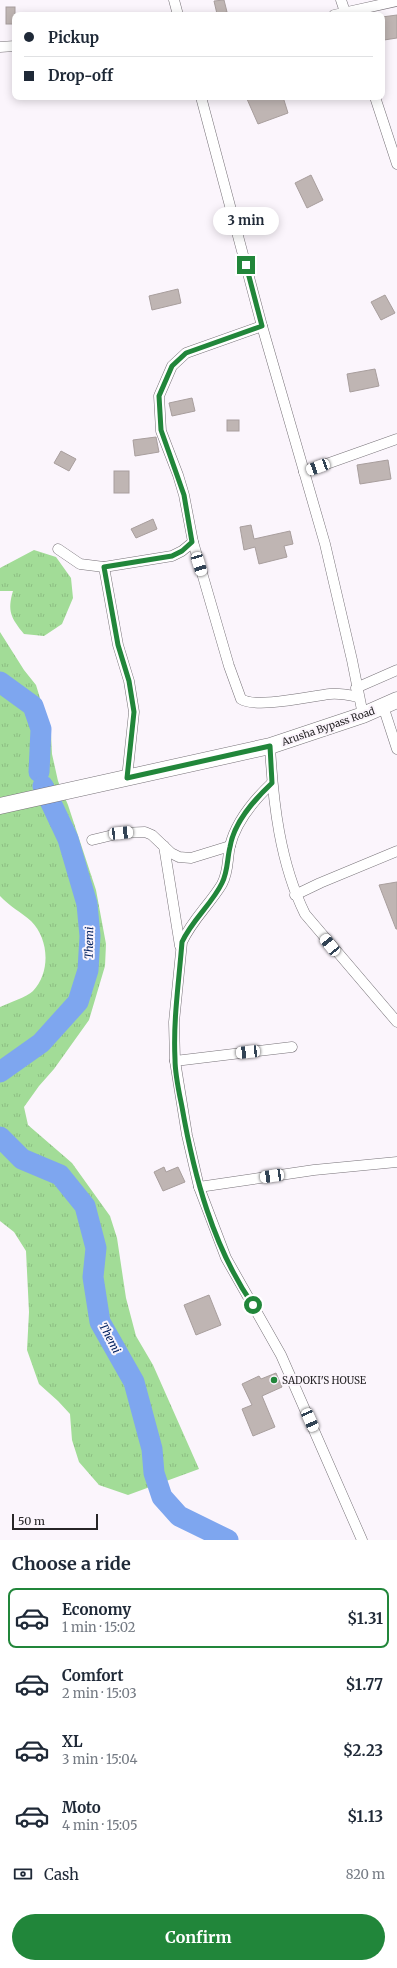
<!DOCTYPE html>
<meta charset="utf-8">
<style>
:root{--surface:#fff;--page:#f6f6f7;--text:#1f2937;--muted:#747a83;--line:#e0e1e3;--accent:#21863a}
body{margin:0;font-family:Merriweather,serif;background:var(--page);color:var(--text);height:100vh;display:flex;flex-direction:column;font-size:15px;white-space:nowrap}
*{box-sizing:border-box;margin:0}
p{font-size:13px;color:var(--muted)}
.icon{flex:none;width:22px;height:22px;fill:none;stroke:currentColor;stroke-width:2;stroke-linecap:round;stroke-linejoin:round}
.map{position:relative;height:1540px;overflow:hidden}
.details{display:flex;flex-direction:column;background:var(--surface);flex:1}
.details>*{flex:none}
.banner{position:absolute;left:12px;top:12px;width:373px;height:88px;border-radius:8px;box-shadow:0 2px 10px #0003;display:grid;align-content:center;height:88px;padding:0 12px;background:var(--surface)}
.scale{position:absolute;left:12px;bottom:10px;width:86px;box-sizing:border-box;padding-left:4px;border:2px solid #272527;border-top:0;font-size:11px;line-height:14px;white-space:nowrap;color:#272527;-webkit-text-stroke:3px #fbf5fc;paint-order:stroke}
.end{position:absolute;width:18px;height:18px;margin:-9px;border:5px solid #21863a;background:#fff;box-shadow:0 0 0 2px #fff}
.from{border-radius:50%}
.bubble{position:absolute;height:28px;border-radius:14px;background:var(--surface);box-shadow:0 2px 10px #0003;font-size:13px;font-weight:700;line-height:28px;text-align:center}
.car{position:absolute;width:12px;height:24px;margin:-12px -6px;border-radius:5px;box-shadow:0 0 3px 1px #0007;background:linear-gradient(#fff 24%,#345 0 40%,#fff 0 76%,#345 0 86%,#fff 0)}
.banner b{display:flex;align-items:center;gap:14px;height:38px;font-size:15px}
.banner b+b{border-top:1px solid var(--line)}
.banner i{width:10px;height:10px;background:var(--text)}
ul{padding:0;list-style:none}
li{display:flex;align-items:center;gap:12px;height:60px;margin:0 8px 6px;padding:0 4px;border:2px solid transparent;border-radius:8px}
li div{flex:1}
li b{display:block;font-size:15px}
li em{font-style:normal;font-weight:700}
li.selected{border-color:var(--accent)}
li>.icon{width:36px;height:36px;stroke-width:1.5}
h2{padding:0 12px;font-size:18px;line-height:48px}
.pay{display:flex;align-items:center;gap:10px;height:44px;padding:0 12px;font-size:15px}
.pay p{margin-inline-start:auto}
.button{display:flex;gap:8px;margin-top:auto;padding:8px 12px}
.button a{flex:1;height:46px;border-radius:24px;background:var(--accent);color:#fff;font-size:16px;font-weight:700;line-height:46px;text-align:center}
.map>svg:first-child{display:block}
.grass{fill:url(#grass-tufts)}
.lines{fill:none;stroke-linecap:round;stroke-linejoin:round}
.river{stroke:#7ea6ef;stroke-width:21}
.building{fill:#bfb5b3;stroke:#a89e9d}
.minor-casing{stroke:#777278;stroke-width:11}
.primary-casing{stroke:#777278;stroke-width:17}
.minor{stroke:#fff;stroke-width:10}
.primary{stroke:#fff;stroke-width:16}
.route{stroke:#21863a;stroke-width:5}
.poi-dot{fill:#21863a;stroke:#fbf5fc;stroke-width:1.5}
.labels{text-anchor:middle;stroke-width:4;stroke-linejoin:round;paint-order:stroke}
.street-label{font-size:10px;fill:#272527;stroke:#fbf5fc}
.poi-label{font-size:10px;fill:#272527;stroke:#fbf5fc;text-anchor:start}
.water-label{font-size:11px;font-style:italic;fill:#042361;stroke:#fbf5fc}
</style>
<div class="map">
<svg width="397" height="1540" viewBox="0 0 397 1540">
<defs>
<pattern id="grass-tufts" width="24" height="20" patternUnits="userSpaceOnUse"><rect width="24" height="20" fill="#a2dc97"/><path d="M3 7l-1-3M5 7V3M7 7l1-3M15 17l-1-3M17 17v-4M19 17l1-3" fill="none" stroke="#8cbd82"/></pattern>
</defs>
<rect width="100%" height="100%" fill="#fbf5fc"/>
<g class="grass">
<path d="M34 550 56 557 71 578 73 598 62 624 44 636 24 634C11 618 7 611 13 591H0V568Z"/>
<path d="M0 632 24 670 36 685 51 734 52 754 58 781 68 805 96 890 106 944 105 966 89 1020 54 1069 39 1086 24 1107 28 1125 72 1163 110 1216 117 1238 126 1298 136 1336 153 1365 199 1469 128 1495 99 1485 79 1462 72 1440 70 1414 58 1401 39 1384 27 1350 29 1312 26 1251 14 1232 0 1221V1007C8 1003 27 997 33 991 51 972 49 939 31 921 21 912 9 906 0 896Z"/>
</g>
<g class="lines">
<g class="river">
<polyline points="0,682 33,706 41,729 39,772"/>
<polyline points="0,1072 41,1043 78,1002 88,970 90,936 87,904 68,839 43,786"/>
<polyline points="0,1137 22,1159 60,1175 85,1206 96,1248 93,1277 100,1322 134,1382 152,1449 154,1473 162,1497 179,1516 228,1540"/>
</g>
</g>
<g class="building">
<polygon points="224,0 227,12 217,14 214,1"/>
<rect x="6" y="7" width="9" height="17"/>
<polygon points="397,15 397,38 384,40 382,17"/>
<polygon points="254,97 283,97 288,113 258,124 247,99"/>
<polygon points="311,175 323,200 307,208 295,183"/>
<polygon points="178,289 181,303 152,310 149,296"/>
<polygon points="385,295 395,313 381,320 371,302"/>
<polygon points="375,369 379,386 350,392 347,374"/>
<polygon points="192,398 195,411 172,416 169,403"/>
<rect x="227" y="420" width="12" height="11"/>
<polygon points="156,437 159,452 135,456 133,440"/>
<polygon points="61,451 76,459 69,471 54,463"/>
<polygon points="388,460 391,479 360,484 357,465"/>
<rect x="114" y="471" width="15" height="22"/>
<polygon points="153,519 157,529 136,538 131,529"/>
<polygon points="251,525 254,539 290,531 293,544 284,546 287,557 259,564 255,547 244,550 240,527"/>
<polygon points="397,882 397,929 396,929 379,885"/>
<polygon points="164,1167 166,1172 178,1167 185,1182 163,1191 154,1172"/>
<polygon points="209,1295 221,1325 196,1335 184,1305"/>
<polygon points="276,1373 282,1387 262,1396 275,1427 253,1436 242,1409 252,1405 242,1384 259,1376 261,1379"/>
</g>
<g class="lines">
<g class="minor-casing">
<g id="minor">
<polyline points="174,0 178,15"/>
<polyline points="341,0 346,15"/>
<polyline points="334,15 397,1"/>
<polyline points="0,47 15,46"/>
<polyline points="201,97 262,326 325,544 352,660 363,715"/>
<polyline points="375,97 397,164"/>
<path d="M262 326 186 353 172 366 159 396 161 431 178 475 184 495 193 542 229 666 241 699C256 709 311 696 330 694 340 693 349 695 358 697"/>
<polyline points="304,472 397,439"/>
<polyline points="58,549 80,564 104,567 172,556 182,551 193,542"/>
<polyline points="104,567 118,645 129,681 134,712 127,778"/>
<polyline points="356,688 397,670"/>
<polyline points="383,706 397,749"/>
<path d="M270 746C273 803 280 863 305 914L397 1022"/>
<path d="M272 783C254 800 236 821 230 846 227 859 229 871 222 884 210 904 192 920 182 942L174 1022 175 1061 187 1135 199 1187 226 1258 281 1355 362 1540"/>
<polyline points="92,840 121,833 145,832 152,835 171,853 179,857 191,858 230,846"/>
<polyline points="164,846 180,946"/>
<polyline points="295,895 320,883 397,851"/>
<polyline points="175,1061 292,1047"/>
<polyline points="199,1187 314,1170 397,1162"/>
</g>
</g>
<g class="primary-casing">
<polyline id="primary" points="0,806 270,746 363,715 397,700"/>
</g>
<use href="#minor" class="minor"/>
<use href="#primary" class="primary"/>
</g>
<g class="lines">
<path class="route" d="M246 265 262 326 186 353 172 366 159 396 161 430 184 495 192 542 182 551 172 556 104 567 118 645 129 681 134 712 127 778 270 746 272 783C254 800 234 822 230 847 227 859 228 871 222 883 212 904 192 920 182 942 179 981 173 1020 175 1059 175 1075 179 1092 182 1107 194 1176 213 1247 253 1305"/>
</g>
<circle class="poi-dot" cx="274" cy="1380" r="4"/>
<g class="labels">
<g class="street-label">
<text transform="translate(328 726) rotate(-19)" y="4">Arusha Bypass Road</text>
</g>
<g class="poi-label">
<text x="282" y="1384">SADOKI'S HOUSE</text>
</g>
<g class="water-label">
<text transform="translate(89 943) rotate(-89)" y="4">Themi</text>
<text transform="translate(110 1338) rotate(62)" y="4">Themi</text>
</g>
</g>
</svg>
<div class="scale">50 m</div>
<i class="end from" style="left:253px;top:1305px"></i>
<i class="end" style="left:246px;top:265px"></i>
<div class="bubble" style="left:213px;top:207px;width:66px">3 min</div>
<i class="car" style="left:318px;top:467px;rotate:250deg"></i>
<i class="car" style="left:199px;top:564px;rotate:163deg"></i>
<i class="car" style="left:121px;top:833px;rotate:84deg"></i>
<i class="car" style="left:330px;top:945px;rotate:321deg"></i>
<i class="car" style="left:248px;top:1052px;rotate:264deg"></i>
<i class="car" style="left:272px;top:1176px;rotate:262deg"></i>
<i class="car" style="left:310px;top:1420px;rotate:156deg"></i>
<div class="banner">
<b><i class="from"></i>Pickup</b>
<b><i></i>Drop-off</b>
</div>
</div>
<section class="details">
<h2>Choose a ride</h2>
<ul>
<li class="selected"><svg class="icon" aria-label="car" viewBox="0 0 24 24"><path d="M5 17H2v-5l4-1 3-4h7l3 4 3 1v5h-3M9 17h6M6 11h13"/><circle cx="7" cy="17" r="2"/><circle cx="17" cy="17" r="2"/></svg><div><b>Economy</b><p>1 min · 15:02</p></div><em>$1.31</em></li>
<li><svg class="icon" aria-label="car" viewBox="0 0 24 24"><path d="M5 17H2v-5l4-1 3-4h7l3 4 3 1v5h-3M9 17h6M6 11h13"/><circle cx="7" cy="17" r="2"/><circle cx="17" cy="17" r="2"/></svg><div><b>Comfort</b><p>2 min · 15:03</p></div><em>$1.77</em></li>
<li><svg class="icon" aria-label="car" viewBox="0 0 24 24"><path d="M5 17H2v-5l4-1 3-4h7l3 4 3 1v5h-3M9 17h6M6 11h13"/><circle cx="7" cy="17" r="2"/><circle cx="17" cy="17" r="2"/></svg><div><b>XL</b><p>3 min · 15:04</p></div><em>$2.23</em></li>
<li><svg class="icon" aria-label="car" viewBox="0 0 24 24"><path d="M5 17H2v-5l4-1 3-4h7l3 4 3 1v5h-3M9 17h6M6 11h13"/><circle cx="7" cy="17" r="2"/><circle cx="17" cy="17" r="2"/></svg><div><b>Moto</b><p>4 min · 15:05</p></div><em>$1.13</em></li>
</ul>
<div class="pay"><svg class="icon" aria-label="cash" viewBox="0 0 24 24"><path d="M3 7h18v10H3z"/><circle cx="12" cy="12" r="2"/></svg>Cash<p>820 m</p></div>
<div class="button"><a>Confirm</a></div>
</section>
